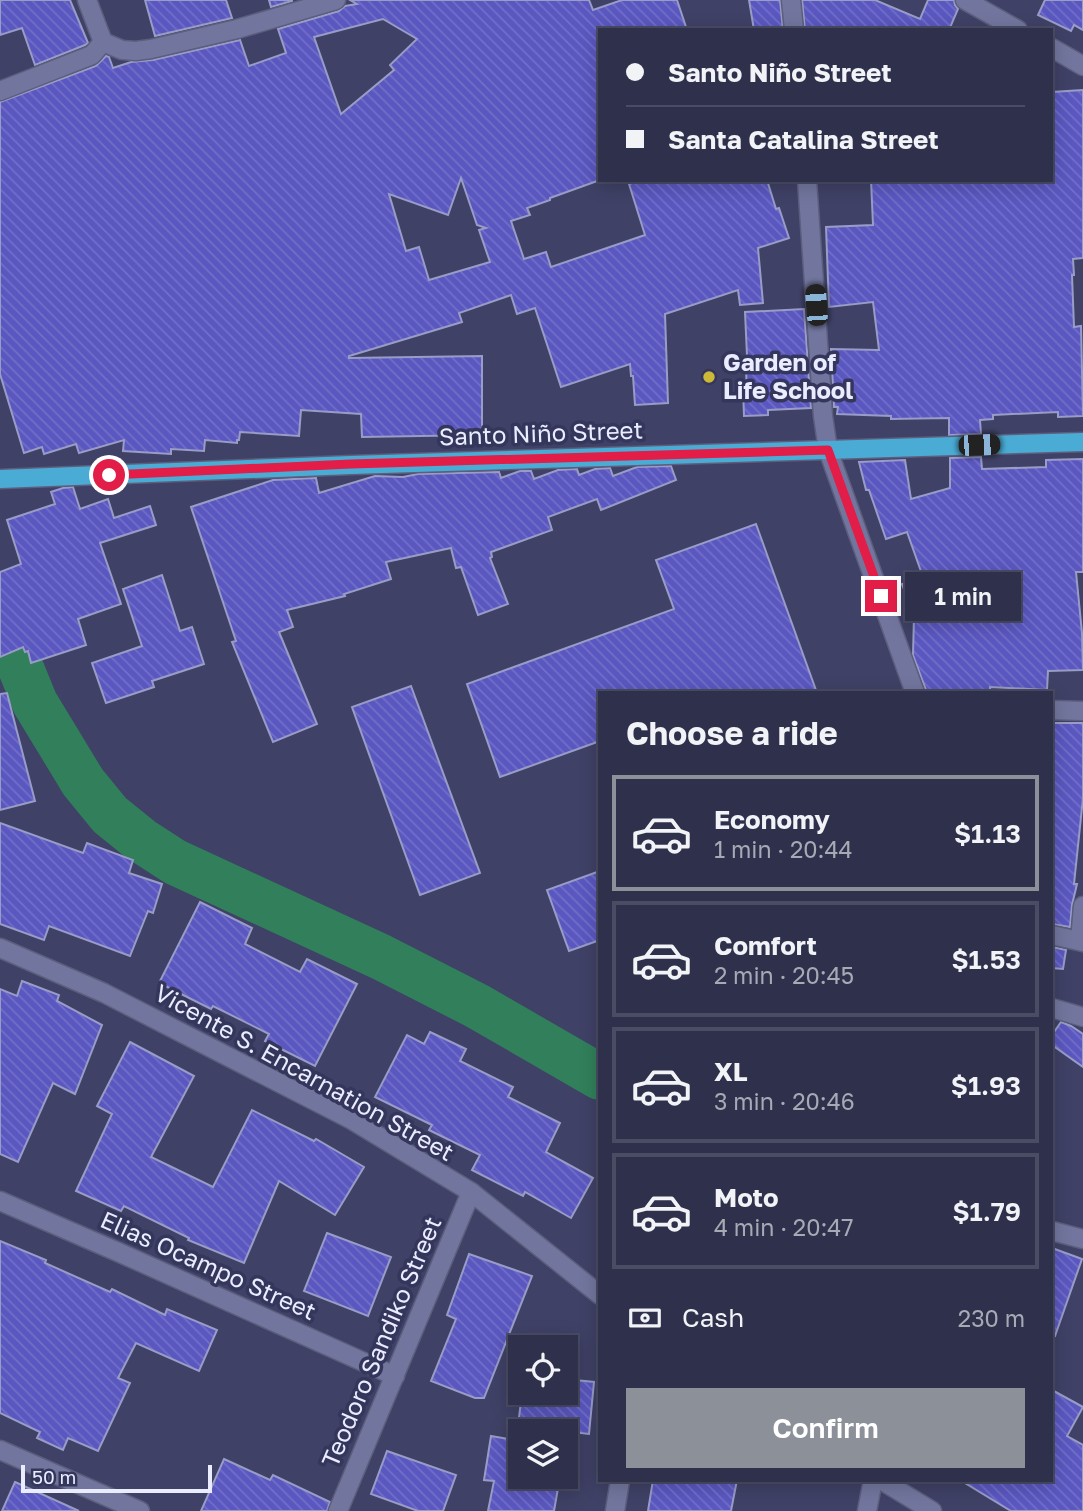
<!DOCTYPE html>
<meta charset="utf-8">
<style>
:root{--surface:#2f314c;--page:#3b3d56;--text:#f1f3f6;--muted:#a7a9b5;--line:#4a4c64;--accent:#8c9099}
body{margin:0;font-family:"Golos Text",sans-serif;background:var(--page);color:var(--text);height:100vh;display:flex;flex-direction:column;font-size:26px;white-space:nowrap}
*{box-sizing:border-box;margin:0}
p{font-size:23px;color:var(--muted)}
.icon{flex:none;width:38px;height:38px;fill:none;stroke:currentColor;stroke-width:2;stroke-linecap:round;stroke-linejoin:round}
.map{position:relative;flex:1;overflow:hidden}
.details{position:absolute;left:598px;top:691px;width:455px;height:791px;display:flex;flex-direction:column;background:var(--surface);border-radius:0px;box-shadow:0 4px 18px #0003,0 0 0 2px var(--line)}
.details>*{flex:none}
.banner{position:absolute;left:598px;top:28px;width:455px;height:154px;border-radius:0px;box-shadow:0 4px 18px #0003,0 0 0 2px var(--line);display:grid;align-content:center;height:154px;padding:0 28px;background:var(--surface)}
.fabs{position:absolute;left:508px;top:1335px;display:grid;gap:14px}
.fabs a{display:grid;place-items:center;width:70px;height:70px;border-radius:0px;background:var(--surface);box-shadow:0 4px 18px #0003,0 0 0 2px var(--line);font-size:35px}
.scale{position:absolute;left:21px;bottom:18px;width:191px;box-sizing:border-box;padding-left:7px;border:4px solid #eaecff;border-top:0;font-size:19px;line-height:24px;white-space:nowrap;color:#eaecff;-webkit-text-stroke:5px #35365b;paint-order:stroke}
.end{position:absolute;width:32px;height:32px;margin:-16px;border:9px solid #e11d48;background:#fff;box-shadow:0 0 0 4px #fff}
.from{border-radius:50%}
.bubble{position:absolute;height:49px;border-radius:0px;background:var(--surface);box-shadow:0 4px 18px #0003,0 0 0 2px var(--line);font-size:23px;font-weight:600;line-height:49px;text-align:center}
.car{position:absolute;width:21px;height:42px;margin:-21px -10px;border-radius:9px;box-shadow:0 0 5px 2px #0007;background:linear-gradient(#222 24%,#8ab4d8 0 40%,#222 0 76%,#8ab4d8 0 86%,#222 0)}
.banner b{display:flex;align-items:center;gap:24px;height:66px;font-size:26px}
.banner b+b{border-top:2px solid var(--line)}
.banner i{width:18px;height:18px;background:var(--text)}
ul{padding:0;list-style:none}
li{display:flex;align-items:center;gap:21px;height:116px;margin:0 14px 10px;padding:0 14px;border:4px solid var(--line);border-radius:0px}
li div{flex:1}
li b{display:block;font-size:26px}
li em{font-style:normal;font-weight:600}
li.on{border-color:var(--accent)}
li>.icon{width:63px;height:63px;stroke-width:1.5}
h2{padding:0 28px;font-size:32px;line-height:84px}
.pay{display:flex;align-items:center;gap:18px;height:77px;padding:0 28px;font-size:26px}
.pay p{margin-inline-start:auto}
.button{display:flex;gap:14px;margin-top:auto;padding:14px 28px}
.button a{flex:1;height:80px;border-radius:0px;background:var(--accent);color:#fff;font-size:28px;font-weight:600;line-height:80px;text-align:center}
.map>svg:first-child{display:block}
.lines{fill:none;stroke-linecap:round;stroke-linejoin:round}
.river{stroke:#317f5b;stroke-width:46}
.building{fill:url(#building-back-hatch);stroke:#989cc7;stroke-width:2;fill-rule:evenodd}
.minor-casing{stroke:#5d5e7d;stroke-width:21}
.major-casing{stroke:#5d5e7d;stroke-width:21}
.minor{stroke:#72769e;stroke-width:18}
.major{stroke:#4aacd5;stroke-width:18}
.route{stroke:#e11d48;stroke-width:9}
.poi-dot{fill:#ccb938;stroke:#35365b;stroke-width:2.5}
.labels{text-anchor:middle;stroke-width:7;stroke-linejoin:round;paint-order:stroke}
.poi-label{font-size:24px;font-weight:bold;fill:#eaecff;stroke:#35365b;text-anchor:start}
.street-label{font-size:24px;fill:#eaecff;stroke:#35365b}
</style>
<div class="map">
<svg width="1083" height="1511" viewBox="0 0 1083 1511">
<defs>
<pattern id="building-back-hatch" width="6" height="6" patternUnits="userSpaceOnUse" patternTransform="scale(1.75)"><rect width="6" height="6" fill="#5a57c0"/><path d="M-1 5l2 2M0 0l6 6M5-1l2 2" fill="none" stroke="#726fc9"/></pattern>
</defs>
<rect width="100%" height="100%" fill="#3f4166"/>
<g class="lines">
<polyline class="river" points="0,617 35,703 83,782 110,815 141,840 175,862 381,957 477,1006 600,1077"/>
</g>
<g class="building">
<polygon points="0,0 70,0 88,43 85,45 35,65 22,28 0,35"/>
<polygon points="145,0 226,0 232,18 155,36"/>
<polygon points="269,0 292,0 292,1 271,7"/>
<path d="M350 0H589L593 10 622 0H677L687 30H600V180L550 198V200L527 208 530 215 511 221 524 259 546 252 551 267 645 235 629 184 642 180H767L776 209 779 208 789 238 758 248 763 303 740 305 738 290 665 314 668 403 635 405 633 376H631L630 364 561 387 535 308 517 314 511 295 459 313 462 322 349 356V358L482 356V435L362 437 361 414 301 410 299 436 240 432 239 440H237V443L205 440 204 451 171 449V454L123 451 124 440 79 453 76 444 44 454 42 447 24 453 0 374V102L96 66 106 56 109 57 113 68 131 62 153 60 240 40 249 66 286 53 278 29 339 11 345 6 357 4ZM383 19 417 39 390 65 394 70 341 114 314 37ZM461 178 477 225 486 228 479 230 490 262 429 280 419 247 406 251 389 194 448 215Z"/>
<polygon points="749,0 780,0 783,30 754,30"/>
<polygon points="802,0 875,0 920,19 928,0 954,0 955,5 958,9 949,30 805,30"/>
<polygon points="1045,0 1083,0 1083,30 1074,25 1071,31 1038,15"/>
<polygon points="1083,90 1083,258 1073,259 1074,275 1072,275 1074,327 1081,326 1083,416 1058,417 1058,412 993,415 993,419 980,420 981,434 949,435 949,418 891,419 891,416 837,414 838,407 834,407 831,349 879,350 873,302 829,307 826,227 873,225 871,180 1052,180 1052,92"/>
<polygon points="804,309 811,408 768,410 768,415 744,416 743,388 747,388 745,356 747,356 745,312"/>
<polygon points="981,457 982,469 1046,467 1046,460 1083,459 1083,572 1076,572 1082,633 1083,670 1048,671 1047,690 990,687 990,693 962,693 962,690 926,690 913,655 914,616 902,584 923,577 907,532 886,539 869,490 866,490 859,462 905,460 911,499 950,488 950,458"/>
<polygon points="671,466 676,480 601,510 597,499 548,517 552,530 491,552 492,557 490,558 508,604 478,615 461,567 456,568 451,548 386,562 391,579 344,594 345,596 287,610 293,627 279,632 317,724 273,742 232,642 236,641 191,507 273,480 316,478 319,493 375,476 403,477 418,474 499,472 501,478 520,471 531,471 534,479 558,470 577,469 579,475 595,469 610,468 613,476 637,467"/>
<polygon points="73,487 80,509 108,499 114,518 150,506 156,525 100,543 121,604 78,619 86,645 31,663 28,651 25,652 23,647 0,657 0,572 21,564 7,520 55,504 51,492 63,488"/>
<polygon points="756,524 817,693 600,693 600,741 500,777 467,684 674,609 656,560"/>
<polygon points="162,575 180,631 192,627 204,664 152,681 154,687 106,703 92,663 142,646 123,589"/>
<polygon points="411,686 480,873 420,895 352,707"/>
<polygon points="7,693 35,801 0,810 0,694"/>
<polygon points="1052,723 1083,723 1083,798 1074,884 1077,884 1072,905 1070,927 1052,924"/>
<polygon points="0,823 83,853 87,843 133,860 129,873 162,884 153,913 148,911 130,956 49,926 44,940 0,924"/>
<polygon points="600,871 600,940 569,951 547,890"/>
<polygon points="200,902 252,928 245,944 300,972 307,959 357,984 315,1066 265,1041 269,1034 213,1006 211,1009 159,983"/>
<polygon points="1052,947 1066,950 1063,969 1052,968"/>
<polygon points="22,981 59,995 57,1001 102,1025 75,1094 53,1083 18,1162 0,1154 0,989 17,996"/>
<polygon points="1061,1022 1071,1026 1083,1034 1083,1067 1052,1045 1052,1035"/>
<polygon points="430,1032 466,1049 460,1061 513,1087 508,1097 560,1123 546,1152 593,1178 571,1218 525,1192 523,1196 472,1170 480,1155 429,1130 432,1125 375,1097 407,1035 424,1044"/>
<polygon points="130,1042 194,1076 151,1157 213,1187 252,1110 314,1141 316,1139 364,1167 335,1215 279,1181 244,1263 188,1240 189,1238 124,1206 121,1211 76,1191 112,1114 97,1106"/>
<polygon points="327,1233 391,1257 368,1316 304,1291"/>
<polygon points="0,1241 46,1260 45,1263 110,1292 112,1289 165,1315 167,1309 217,1330 199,1371 136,1343 118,1378 130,1383 98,1451 68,1438 63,1450 37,1438 40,1432 0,1413"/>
<polygon points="1052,1248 1082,1259 1055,1336 1052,1335"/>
<polygon points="469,1254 532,1276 484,1398 475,1398 431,1381 456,1319 447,1315"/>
<polygon points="565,1379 594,1382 589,1434 518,1426 522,1393 565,1393"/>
<polygon points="1052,1390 1083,1407 1067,1436 1083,1445 1083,1511 1011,1511 960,1480 1052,1480"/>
<polygon points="491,1436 520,1441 520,1477 560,1477 554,1511 488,1511 494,1481 484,1480"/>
<polygon points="387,1451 456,1475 443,1511 418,1511 371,1494"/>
<polygon points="224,1459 270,1480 273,1475 330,1502 327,1511 201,1511"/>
<polygon points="653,1480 737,1480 731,1511 648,1511"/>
<polygon points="15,1482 79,1511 2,1511"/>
</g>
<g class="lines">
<g class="minor-casing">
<g id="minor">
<polyline points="87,0 103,42"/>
<polyline points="791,0 794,30"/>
<polyline points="965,0 1018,30"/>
<polyline points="103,42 122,50 136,51 151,49 237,29 336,0"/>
<polyline points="1052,48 1083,66"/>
<polyline points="0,91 92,55 103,42"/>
<polyline points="807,180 823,416 828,450 915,693"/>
<polyline points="1052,710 1083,711"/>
<polyline points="1052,935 1083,942"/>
<polyline points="1080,941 1083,906"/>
<polyline points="0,948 104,993 352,1120 471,1192 600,1295"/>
<polyline points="1052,1008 1083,1017"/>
<polyline points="0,1201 118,1252 395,1376"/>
<polyline points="1052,1231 1083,1239"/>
<polyline points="0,1450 140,1511"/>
<polyline points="881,1480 932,1511"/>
<polyline points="338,1511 471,1192"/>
<polyline points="615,1511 620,1480"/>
<polyline points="867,1511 873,1480"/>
</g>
</g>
<g class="major-casing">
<polyline id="major" points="0,479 351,465 1083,442"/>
</g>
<use href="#minor" class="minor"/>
<use href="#major" class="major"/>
</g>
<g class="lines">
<polyline class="route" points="109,475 351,464 828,450 881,596"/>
</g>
<circle class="poi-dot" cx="709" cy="377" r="7"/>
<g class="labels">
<g class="poi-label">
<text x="723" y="371">Garden of<tspan x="723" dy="28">Life School</tspan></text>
</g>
<g class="street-label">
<text transform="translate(541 434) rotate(-2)" y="8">Santo Niño Street</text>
<text transform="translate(304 1073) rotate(29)" y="8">Vicente S. Encarnation Street</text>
<text transform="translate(208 1266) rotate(24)" y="8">Elias Ocampo Street</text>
<text transform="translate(382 1342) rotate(-67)" y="8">Teodoro Sandiko Street</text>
</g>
</g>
</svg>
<div class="fabs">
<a><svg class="icon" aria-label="locate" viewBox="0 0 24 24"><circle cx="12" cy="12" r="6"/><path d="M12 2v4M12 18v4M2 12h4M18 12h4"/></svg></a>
<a><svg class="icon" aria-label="layers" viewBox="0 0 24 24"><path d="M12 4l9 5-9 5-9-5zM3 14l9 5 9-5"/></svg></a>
</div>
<div class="scale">50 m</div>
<i class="end from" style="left:109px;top:475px"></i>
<i class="end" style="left:881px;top:596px"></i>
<div class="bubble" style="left:905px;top:572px;width:116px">1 min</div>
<i class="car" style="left:816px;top:305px;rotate:356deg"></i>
<i class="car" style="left:979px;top:445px;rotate:88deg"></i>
<div class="banner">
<b><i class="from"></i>Santo Niño Street</b>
<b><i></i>Santa Catalina Street</b>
</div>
<section class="details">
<h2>Choose a ride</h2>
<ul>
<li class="on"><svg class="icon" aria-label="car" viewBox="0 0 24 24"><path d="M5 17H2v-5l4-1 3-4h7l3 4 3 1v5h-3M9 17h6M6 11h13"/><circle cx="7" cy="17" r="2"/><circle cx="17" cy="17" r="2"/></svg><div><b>Economy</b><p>1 min · 20:44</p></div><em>$1.13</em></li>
<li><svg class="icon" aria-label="car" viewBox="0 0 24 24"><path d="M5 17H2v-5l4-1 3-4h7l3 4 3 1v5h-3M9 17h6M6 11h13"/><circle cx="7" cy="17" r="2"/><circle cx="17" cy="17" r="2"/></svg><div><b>Comfort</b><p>2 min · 20:45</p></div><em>$1.53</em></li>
<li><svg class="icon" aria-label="car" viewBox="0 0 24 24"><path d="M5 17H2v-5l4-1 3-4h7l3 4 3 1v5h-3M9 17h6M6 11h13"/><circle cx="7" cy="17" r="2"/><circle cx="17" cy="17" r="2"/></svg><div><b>XL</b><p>3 min · 20:46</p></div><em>$1.93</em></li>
<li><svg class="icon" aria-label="car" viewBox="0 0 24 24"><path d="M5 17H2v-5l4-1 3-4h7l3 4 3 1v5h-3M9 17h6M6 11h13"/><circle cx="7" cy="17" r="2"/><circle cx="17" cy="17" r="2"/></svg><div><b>Moto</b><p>4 min · 20:47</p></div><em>$1.79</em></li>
</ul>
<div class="pay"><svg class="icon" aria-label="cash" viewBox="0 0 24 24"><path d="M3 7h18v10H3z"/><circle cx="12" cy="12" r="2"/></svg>Cash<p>230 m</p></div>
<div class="button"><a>Confirm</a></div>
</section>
</div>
